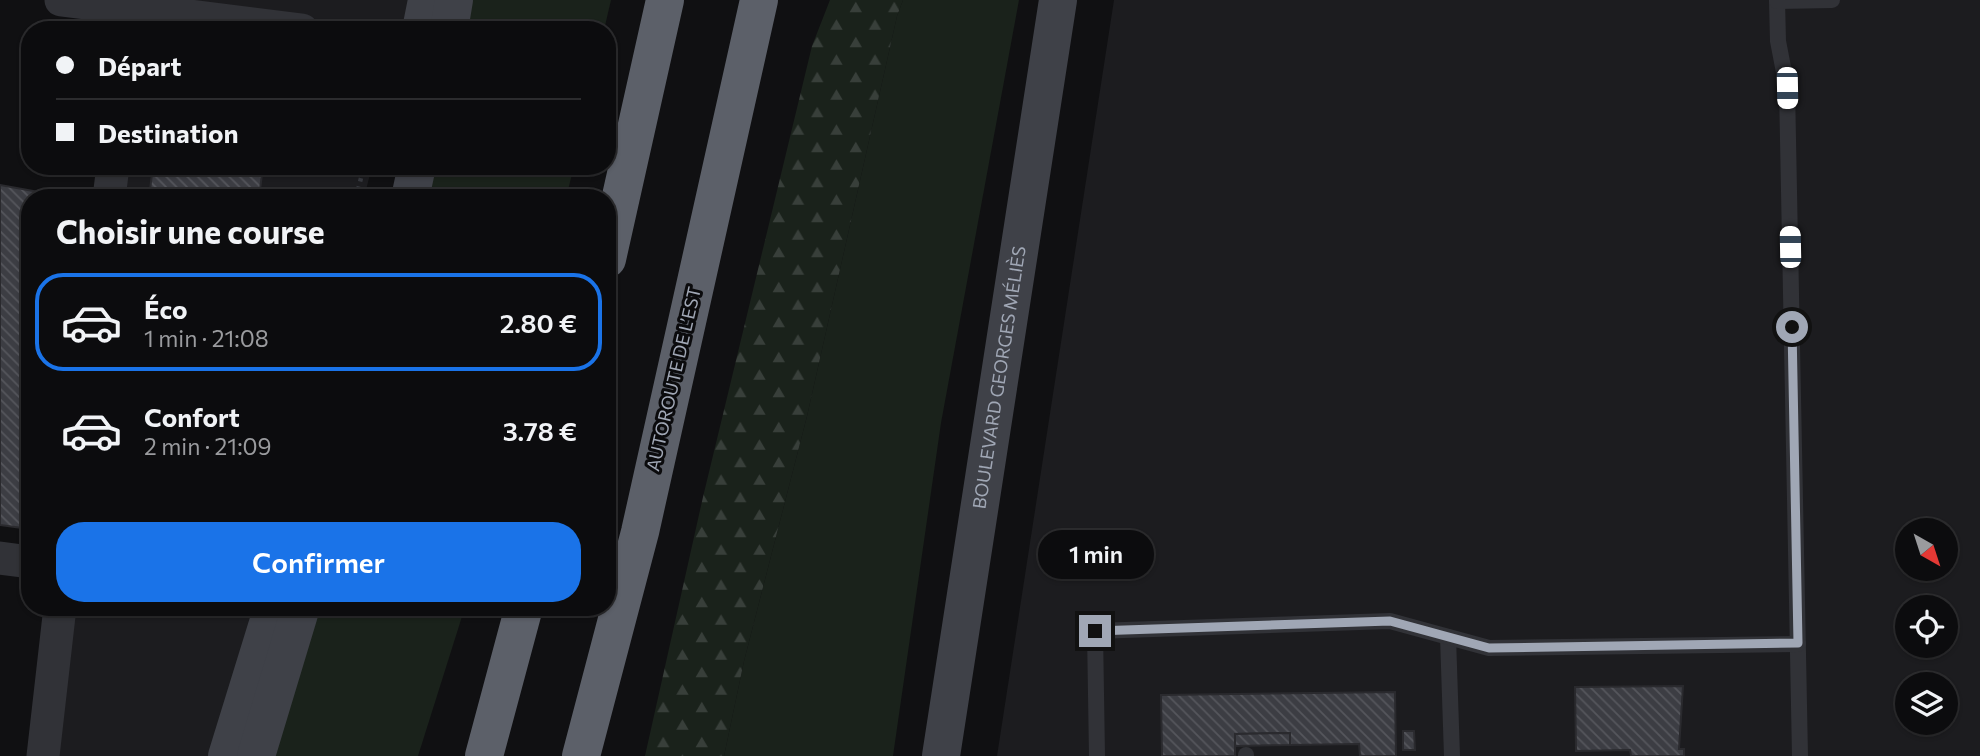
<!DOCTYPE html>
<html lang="fr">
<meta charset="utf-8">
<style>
:root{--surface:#0c0c0e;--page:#1a1a1c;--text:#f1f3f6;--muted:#9a9b9e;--line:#2c2c2e;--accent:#1a73e8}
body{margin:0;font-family:Commissioner,sans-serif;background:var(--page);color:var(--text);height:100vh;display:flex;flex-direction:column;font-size:26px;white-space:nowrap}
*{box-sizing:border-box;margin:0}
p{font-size:23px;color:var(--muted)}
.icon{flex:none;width:38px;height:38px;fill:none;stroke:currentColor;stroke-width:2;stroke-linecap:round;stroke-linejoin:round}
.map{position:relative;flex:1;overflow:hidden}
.panel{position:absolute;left:21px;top:189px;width:595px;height:427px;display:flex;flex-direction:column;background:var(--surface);border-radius:28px;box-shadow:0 2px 5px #0004,0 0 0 2px var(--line)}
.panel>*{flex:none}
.banner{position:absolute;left:21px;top:21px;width:595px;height:154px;border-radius:28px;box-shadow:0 2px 5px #0004,0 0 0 2px var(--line);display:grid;align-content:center;height:154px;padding:0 35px;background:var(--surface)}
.needle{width:46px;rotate:141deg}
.buttons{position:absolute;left:1895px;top:518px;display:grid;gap:14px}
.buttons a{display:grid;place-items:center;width:63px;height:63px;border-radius:50%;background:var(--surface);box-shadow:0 2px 5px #0004,0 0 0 2px var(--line);font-size:35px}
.end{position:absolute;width:32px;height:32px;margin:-16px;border:9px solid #a0a7b5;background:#111;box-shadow:0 0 0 4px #111}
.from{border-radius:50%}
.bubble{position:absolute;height:49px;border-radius:24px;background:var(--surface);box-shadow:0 2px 5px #0004,0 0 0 2px var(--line);font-size:23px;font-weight:600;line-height:49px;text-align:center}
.car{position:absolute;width:21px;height:42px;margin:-21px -10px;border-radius:9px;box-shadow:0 0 5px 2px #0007;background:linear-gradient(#fff 24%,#345 0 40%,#fff 0 76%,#345 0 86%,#fff 0)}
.banner b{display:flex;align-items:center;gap:24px;height:66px;font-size:26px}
.banner b+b{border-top:2px solid var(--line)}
.banner i{width:18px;height:18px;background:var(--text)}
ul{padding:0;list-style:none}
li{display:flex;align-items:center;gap:21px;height:98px;margin:0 14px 10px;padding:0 21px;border:4px solid transparent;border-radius:28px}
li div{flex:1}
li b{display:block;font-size:26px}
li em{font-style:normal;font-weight:600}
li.active{border-color:var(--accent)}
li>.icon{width:63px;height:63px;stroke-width:1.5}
h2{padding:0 35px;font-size:32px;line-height:84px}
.primary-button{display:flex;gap:14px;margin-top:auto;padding:14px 35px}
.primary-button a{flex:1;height:80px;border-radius:28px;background:var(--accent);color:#fff;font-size:28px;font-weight:600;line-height:80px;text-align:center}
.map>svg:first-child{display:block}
.built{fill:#1c1c1f;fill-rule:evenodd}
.green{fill:#1a221b}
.forest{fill:url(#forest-firs)}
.building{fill:url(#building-back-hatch);stroke:#2a2a2e;stroke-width:2}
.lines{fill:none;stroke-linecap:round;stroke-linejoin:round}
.path{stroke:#37393f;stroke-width:4.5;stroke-dasharray:3.5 5;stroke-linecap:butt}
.lane{stroke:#313237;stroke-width:16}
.street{stroke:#313237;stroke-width:33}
.secondary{stroke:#3f4148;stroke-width:38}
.highway{stroke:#5c6069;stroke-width:38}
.route{stroke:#a0a7b5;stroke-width:9}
.labels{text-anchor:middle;stroke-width:6;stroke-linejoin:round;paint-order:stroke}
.street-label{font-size:18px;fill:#a0a7b5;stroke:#0b0b0d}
</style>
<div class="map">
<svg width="1980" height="756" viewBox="0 0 1980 756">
<defs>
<pattern id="forest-firs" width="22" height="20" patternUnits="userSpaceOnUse" patternTransform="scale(1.75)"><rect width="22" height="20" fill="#1a221b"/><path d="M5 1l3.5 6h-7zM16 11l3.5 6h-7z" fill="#383f3a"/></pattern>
<pattern id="building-back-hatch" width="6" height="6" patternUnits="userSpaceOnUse" patternTransform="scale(1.75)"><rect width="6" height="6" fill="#3c3d43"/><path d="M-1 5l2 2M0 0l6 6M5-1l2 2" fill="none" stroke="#55565c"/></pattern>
</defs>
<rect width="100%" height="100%" fill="#101012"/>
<g class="built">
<polygon points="142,0 414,0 406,30 137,30"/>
<path d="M1114 0H1980V756H997ZM1908 530H1946V569H1908ZM1908 607H1946V646H1908ZM1908 684H1946V723H1908Z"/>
<polygon points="121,166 372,166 364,198 117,198"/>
<polygon points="70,607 256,607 210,756 53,756"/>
</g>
<g class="green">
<polygon points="467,0 611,0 604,30 460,30"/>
<polygon points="903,0 1019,0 941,423 893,756 724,756 744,661 807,416 897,16"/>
<polygon points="429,166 574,166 566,198 422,198"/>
<polygon points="315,607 465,607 418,756 269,756"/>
</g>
<polygon class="forest" points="830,0 903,0 897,16 807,416 744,661 724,756 645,756 703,497 812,46"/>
<g class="building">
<polygon points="153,166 263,166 259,198 149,198"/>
<polygon points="0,185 72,198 30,198 30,529 0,525"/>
<polygon points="1683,686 1679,749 1684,749 1684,756 1631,756 1630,750 1576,751 1575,687"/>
<polygon points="1395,692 1396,756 1360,756 1359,744 1290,745 1290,733 1235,734 1235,756 1162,756 1161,695"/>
<polygon points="1403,731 1414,731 1415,750 1403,750"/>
<polygon points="1290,733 1290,745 1235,746 1235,734"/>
</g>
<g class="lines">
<polyline class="path" points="356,198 364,166"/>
<g class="lane">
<polyline points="1777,0 1778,41 1787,88 1800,756"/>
<polyline points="1777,1 1832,0"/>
<polyline points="1448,637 1452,756"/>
<polyline points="1246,755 1246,756"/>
<polyline points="1097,756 1095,631 1390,621 1489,648 1798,644"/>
</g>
<g class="street">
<polyline points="61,0 302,30"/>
<polyline points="109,198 113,166"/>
<polyline points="0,558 30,562"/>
<polyline points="43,756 60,607"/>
</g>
<g class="secondary">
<polyline points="421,30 427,0"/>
<polyline points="449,30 454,0"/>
<polyline points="410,198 417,166"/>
<polyline points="227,756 273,607"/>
<polyline points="256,756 301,607"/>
<path id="s1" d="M941 756 1058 0"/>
</g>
<g class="highway">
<polyline points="607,259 665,0"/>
<polyline points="484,756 524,607"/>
<polyline points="581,756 640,532 759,0"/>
</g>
</g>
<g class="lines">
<polyline class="route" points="1095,631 1390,621 1489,648 1798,643 1792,327"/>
</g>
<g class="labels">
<g class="street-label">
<text dy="6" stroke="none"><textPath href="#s1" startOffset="383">BOULEVARD GEORGES MÉLIÈS</textPath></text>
<text transform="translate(674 379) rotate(-77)" y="6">AUTOROUTE DE L’EST</text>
</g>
</g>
</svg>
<div class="buttons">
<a><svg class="needle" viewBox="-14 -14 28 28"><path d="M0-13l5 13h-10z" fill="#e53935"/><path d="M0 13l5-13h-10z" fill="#9a9b9e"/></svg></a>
<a><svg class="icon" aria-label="locate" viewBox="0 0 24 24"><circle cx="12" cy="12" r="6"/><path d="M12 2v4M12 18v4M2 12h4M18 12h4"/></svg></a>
<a><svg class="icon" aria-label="layers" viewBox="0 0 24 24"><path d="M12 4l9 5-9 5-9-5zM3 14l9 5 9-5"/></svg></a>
</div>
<i class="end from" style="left:1792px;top:327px"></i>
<i class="end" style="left:1095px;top:631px"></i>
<div class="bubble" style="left:1038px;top:530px;width:116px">1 min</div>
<i class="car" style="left:1787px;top:88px;rotate:179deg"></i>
<i class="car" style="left:1790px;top:247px;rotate:359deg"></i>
<div class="banner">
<b><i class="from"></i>Départ</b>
<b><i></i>Destination</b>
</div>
<section class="panel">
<h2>Choisir une course</h2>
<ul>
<li class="active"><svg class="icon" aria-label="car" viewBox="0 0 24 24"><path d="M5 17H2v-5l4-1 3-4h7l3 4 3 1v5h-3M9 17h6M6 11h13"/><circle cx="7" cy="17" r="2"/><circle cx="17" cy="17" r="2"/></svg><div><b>Éco</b><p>1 min · 21:08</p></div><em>2.80 €</em></li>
<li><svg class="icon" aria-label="car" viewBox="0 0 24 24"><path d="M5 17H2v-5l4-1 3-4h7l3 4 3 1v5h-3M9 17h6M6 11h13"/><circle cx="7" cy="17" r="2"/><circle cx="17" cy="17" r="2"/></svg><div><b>Confort</b><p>2 min · 21:09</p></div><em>3.78 €</em></li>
</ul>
<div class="primary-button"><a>Confirmer</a></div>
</section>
</div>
